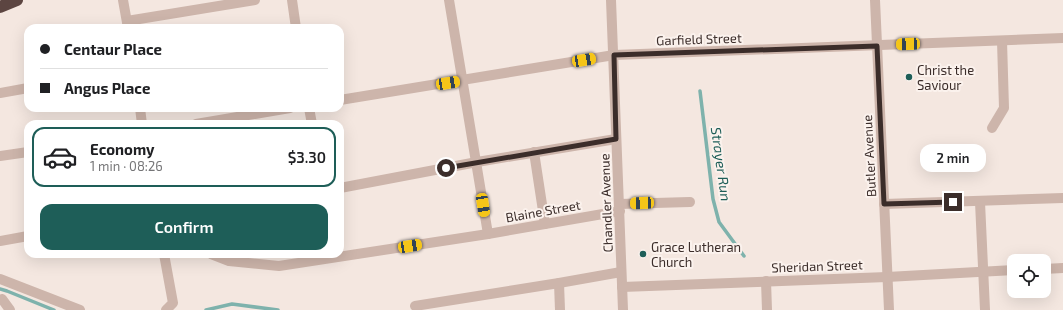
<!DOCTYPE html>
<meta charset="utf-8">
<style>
:root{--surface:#fff;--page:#f2f2f2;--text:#202124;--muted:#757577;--line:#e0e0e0;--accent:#1e5e58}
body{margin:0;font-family:"Exo 2",sans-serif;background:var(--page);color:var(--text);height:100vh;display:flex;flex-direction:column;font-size:15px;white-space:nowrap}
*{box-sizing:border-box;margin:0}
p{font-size:13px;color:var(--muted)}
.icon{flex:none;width:22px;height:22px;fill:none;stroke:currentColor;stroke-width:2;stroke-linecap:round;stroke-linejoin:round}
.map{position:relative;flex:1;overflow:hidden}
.drawer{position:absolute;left:24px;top:120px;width:320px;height:138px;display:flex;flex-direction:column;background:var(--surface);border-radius:12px;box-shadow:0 4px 16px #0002}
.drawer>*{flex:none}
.banner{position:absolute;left:24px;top:24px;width:320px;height:88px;border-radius:12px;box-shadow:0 4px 16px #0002;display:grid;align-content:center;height:88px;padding:0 16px;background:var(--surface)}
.buttons{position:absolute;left:1007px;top:254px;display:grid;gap:8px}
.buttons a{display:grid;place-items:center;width:44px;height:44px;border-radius:8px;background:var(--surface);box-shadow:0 4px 16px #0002;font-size:20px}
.end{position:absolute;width:18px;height:18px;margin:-9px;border:5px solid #3b2d2a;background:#fff;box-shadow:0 0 0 2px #fff}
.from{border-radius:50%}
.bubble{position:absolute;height:28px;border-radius:12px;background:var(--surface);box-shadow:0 4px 16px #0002;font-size:13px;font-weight:600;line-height:28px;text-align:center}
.car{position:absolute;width:12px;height:24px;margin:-12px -6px;border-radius:5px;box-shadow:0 0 3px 1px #0007;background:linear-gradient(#f5c518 24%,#345 0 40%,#f5c518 0 76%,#345 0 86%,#f5c518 0)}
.banner b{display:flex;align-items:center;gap:14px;height:38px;font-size:15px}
.banner b+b{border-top:1px solid var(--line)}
.banner i{width:10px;height:10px;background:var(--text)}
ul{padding:7px 0 0;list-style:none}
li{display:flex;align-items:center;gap:12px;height:60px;margin:0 8px 6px;padding:0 8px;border:2px solid transparent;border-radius:12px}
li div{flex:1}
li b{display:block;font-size:15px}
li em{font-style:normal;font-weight:600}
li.active{border-color:var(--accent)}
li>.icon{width:36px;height:36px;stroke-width:1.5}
.button{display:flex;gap:8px;margin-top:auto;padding:8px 16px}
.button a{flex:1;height:46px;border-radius:12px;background:var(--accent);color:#fff;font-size:16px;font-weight:600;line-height:46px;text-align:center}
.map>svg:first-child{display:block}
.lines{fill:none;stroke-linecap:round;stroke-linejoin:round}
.stream{stroke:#7eb2ac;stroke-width:3.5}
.minor{stroke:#cdb5ab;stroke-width:10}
.highway{stroke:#5c4541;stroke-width:12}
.route{stroke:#3b2d2a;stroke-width:5}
.poi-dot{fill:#1e5e58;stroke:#fbf2ed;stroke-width:1.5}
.labels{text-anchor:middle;stroke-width:4;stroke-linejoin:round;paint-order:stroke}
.street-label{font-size:13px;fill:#3b2d2a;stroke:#fbf2ed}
.poi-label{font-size:13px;fill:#3b2d2a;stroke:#fbf2ed;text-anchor:start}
.water-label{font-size:14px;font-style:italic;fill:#1e5e58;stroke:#fbf2ed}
</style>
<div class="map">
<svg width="1063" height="310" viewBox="0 0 1063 310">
<rect width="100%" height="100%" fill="#f4e7e0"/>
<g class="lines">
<g class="stream">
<polyline points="700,91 713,199 719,222 744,256"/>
<polyline points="0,289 7,291 54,310"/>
<polyline points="206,310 232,304 278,310"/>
</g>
<g class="minor">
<polyline points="123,0 128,28"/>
<polyline points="292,0 296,28"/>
<polyline points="449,0 488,234"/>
<polyline points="611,0 623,310"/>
<polyline points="875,0 889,310"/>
<polyline points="127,21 255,0"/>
<polyline points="0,93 28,88"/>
<polyline points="340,100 614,55 1063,38"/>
<polyline points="140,108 142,124"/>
<polyline points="309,108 312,124"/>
<polyline points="196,124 290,108"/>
<polyline points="992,128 1004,108 1002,41"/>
<polyline points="534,152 545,224"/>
<polyline points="0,156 28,152"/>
<polyline points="340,188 477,162 616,139"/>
<polyline points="980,202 985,310"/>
<polyline points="619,204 690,202"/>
<polyline points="884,204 1063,198"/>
<polyline points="0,241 28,236"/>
<polyline points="164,254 173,303 166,310"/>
<polyline points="211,254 229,261 279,266 488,234 620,211"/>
<polyline points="1044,269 1063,268"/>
<polyline points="0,279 80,310"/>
<polyline points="766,281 767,310"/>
<polyline points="559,283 560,310"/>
<polyline points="622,287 887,277 1014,270"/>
<polyline points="2,299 10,310"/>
<polyline points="415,306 559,283 621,272"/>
</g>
<polyline class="highway" points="0,7 17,0"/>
</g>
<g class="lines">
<polyline class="route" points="446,168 616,139 614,55 877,46 884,204 953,202"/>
</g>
<g class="poi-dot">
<circle cx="909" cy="77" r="4"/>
<circle cx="643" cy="254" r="4"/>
</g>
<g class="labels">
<g class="street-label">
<text transform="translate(699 39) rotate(-2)" y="5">Garfield Street</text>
<text transform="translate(869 156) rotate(-93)" y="5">Butler Avenue</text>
<text transform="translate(606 203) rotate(-92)" y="5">Chandler Avenue</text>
<text transform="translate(543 211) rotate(-10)" y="5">Blaine Street</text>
<text transform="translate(817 266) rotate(-2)" y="5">Sheridan Street</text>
</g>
<g class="poi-label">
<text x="917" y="75">Christ the<tspan x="917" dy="15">Saviour</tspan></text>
<text x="651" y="252">Grace Lutheran<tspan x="651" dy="15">Church</tspan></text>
</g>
<g class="water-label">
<text transform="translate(721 164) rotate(82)" y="5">Strayer Run</text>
</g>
</g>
</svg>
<div class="buttons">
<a><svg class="icon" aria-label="locate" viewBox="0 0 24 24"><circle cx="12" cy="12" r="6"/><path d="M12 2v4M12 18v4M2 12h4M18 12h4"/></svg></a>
</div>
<i class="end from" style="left:446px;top:168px"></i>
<i class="end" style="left:953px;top:202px"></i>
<div class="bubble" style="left:920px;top:144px;width:66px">2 min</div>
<i class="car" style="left:908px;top:44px;rotate:268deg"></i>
<i class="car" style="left:584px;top:60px;rotate:80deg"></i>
<i class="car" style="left:448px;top:83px;rotate:81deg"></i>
<i class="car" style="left:642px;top:203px;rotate:268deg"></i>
<i class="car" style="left:483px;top:205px;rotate:171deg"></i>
<i class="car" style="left:410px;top:246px;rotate:81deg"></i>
<div class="banner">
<b><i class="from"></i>Centaur Place</b>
<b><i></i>Angus Place</b>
</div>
<section class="drawer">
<ul>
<li class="active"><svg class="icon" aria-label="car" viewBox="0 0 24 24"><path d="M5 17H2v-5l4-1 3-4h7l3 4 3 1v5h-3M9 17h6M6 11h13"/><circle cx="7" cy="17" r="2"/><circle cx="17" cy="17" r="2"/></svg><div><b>Economy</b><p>1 min · 08:26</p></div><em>$3.30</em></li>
</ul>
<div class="button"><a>Confirm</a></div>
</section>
</div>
